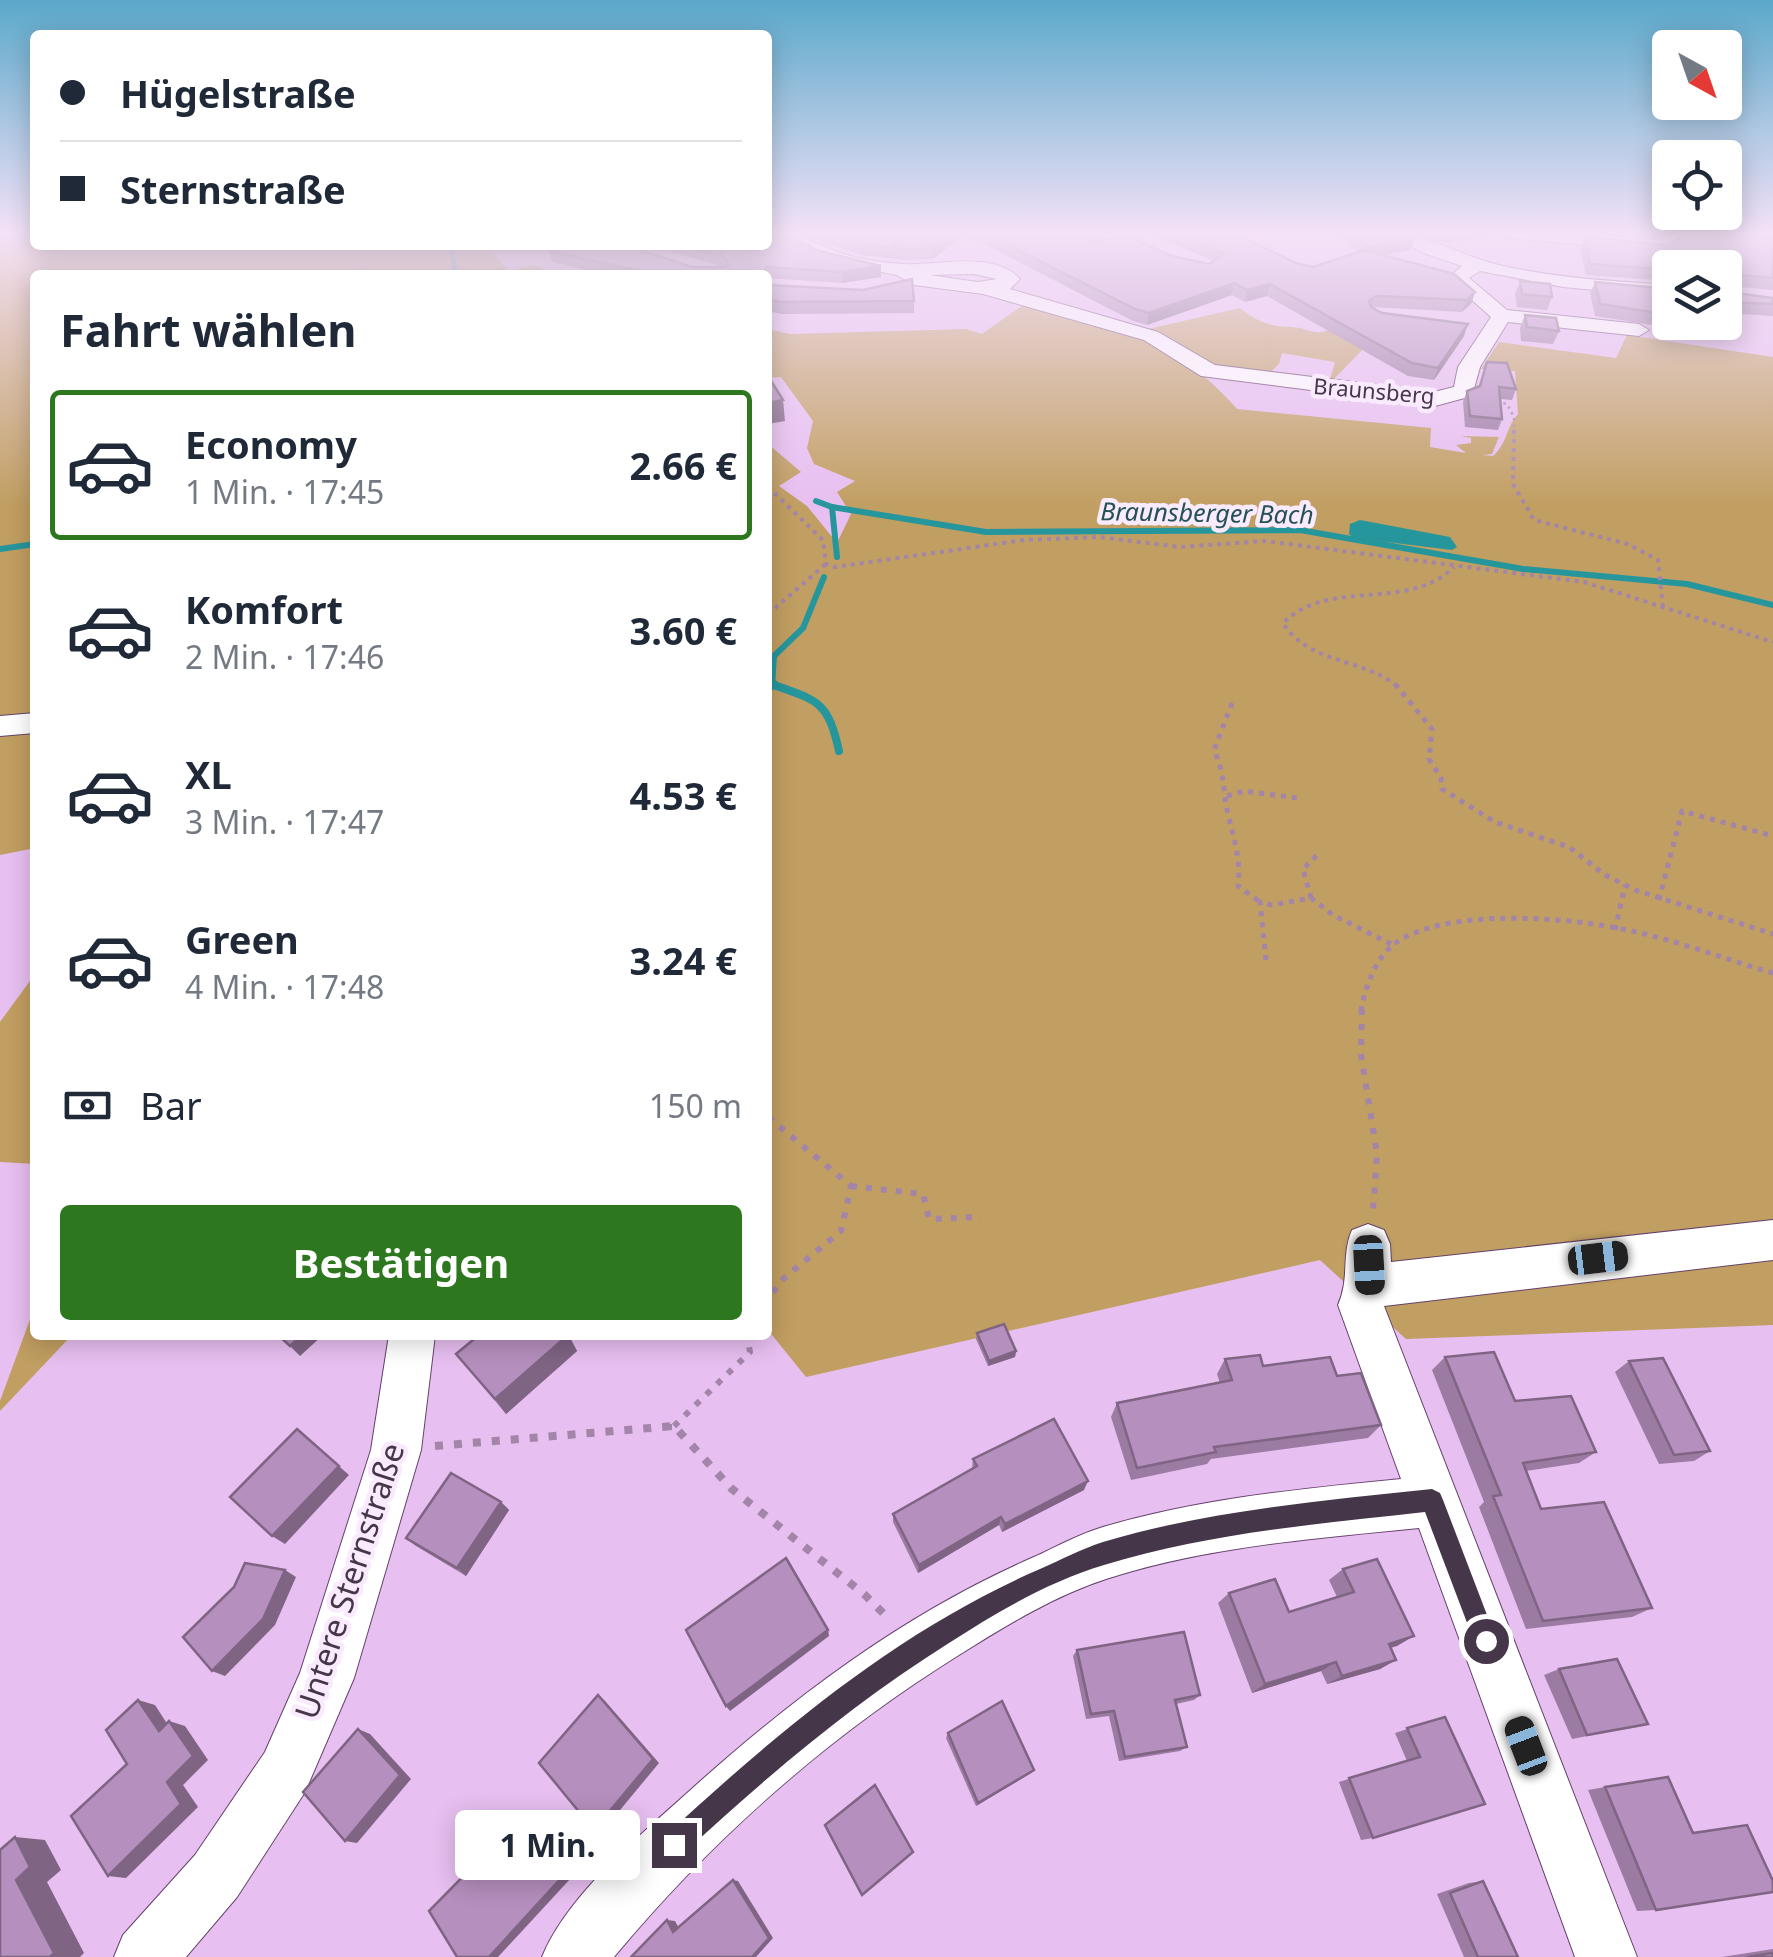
<!DOCTYPE html>
<html lang="de">
<meta charset="utf-8">
<style>
:root{--surface:#fff;--page:#f6f6f7;--text:#1f2937;--muted:#747a83;--line:#e0e1e3;--accent:#2d781e}
body{margin:0;font-family:"Noto Sans",sans-serif;background:var(--page);color:var(--text);height:100vh;display:flex;flex-direction:column;font-size:38px;white-space:nowrap}
*{box-sizing:border-box;margin:0}
p{font-size:32px;color:var(--muted)}
.icon{flex:none;width:55px;height:55px;fill:none;stroke:currentColor;stroke-width:2;stroke-linecap:round;stroke-linejoin:round}
.map{position:relative;flex:1;overflow:hidden}
.drawer{position:absolute;left:30px;top:270px;width:742px;height:1070px;display:flex;flex-direction:column;background:var(--surface);border-radius:10px;box-shadow:0 5px 25px #0003}
.drawer>*{flex:none}
.banner{position:absolute;left:30px;top:30px;width:742px;height:220px;border-radius:10px;box-shadow:0 5px 25px #0003;display:grid;align-content:center;height:220px;padding:0 30px;background:var(--surface)}
.needle{width:65px;rotate:140deg}
.controls{position:absolute;left:1652px;top:30px;display:grid;gap:20px}
.controls a{display:grid;place-items:center;width:90px;height:90px;border-radius:10px;background:var(--surface);box-shadow:0 5px 25px #0003;font-size:50px}
.end{position:absolute;width:45px;height:45px;margin:-22px;border:12px solid #463649;background:#fff;box-shadow:0 0 0 5px #fff}
.from{border-radius:50%}
.bubble{position:absolute;height:70px;border-radius:10px;background:var(--surface);box-shadow:0 5px 25px #0003;font-size:32px;font-weight:700;line-height:70px;text-align:center}
.car{position:absolute;width:30px;height:60px;margin:-30px -15px;border-radius:12px;box-shadow:0 0 8px 2px #0007;background:linear-gradient(#222 24%,#8ab4d8 0 40%,#222 0 76%,#8ab4d8 0 86%,#222 0)}
.banner b{display:flex;align-items:center;gap:35px;height:95px;font-size:38px}
.banner b+b{border-top:2px solid var(--line)}
.banner i{width:25px;height:25px;background:var(--text)}
ul{padding:0;list-style:none}
li{display:flex;align-items:center;gap:30px;height:150px;margin:0 20px 15px;padding:0 10px;border:5px solid transparent;border-radius:10px}
li div{flex:1}
li b{display:block;font-size:38px}
li em{font-style:normal;font-weight:700}
li.on{border-color:var(--accent)}
li>.icon{width:90px;height:90px;stroke-width:1.5}
h2{padding:0 30px;font-size:45px;line-height:120px}
.pay{display:flex;align-items:center;gap:25px;height:110px;padding:0 30px;font-size:38px}
.pay p{margin-inline-start:auto}
.button{display:flex;gap:20px;margin-top:auto;padding:20px 30px}
.button a{flex:1;height:115px;border-radius:10px;background:var(--accent);color:#fff;font-size:40px;font-weight:700;line-height:115px;text-align:center}
.map>svg:first-child{display:block}
.green{fill:#c19e61}
.water{fill:#26969d}
.lines{fill:none;stroke-linecap:round;stroke-linejoin:round}
.stream-far2{stroke:#26969d;stroke-width:5}
.stream-far1{stroke:#26969d;stroke-width:6}
.stream{stroke:#26969d;stroke-width:8}
.minor-casing{stroke:#64426b;stroke-width:2}
.path-far4{stroke:#a385a9;stroke-width:2.5;stroke-dasharray:2.5 4;stroke-linecap:butt}
.path-far3{stroke:#a385a9;stroke-width:4;stroke-dasharray:4 5;stroke-linecap:butt}
.path-far2{stroke:#a385a9;stroke-width:5;stroke-dasharray:5 6;stroke-linecap:butt}
.path-far1{stroke:#a385a9;stroke-width:6;stroke-dasharray:6 9;stroke-linecap:butt}
.path{stroke:#a385a9;stroke-width:8;stroke-dasharray:8 11;stroke-linecap:butt}
.minor{fill:#fff;fill-rule:evenodd}
.wall{fill:#9c7ba3}
.shaded-wall{fill:#7f6484}
.building{fill:#b58fbd;stroke:#7f6484;stroke-width:2.5}
.route{fill:#463649}
.labels{text-anchor:middle;stroke-width:9;stroke-linejoin:round;paint-order:stroke}
.far-street-label{font-size:22px;fill:#463649;stroke:#faeafe}
.far-water-label{font-size:25px;font-style:italic;fill:#245255;stroke:#faeafe}
.near-street-label{font-size:32px;fill:#463649;stroke:#faeafe}
</style>
<div class="map">
<svg width="1773" height="1957" viewBox="0 0 1773 1957">
<rect width="100%" height="100%" fill="#e7bff0"/>
<g class="green">
<polygon points="0,233 35,233 35,245 514,245 490,250 509,271 536,265 553,275 35,275 35,848 0,855"/>
<path d="M1023 305C1112 330 1174 336 1237 409L1431 428 1430 447 1466 453 1456 445 1471 443V438L1461 436 1499 437 1492 454 1482 455 1493 456C1507 444 1506 427 1518 414L1515 371 1481 369 1499 342 1616 358 1627 335 1773 357V1325L1406 1339 1320 1260 806 1377 768 1330V444L801 472 779 486 807 506 837 543 851 514 837 492 855 481 814 464 807 448 813 421 781 377 768 378V329L790 334 966 329 982 334Z"/>
<path d="M1240 308C1259 323 1269 326 1292 327 1309 328 1314 337 1331 329L1364 348 1329 384 1335 362 1282 353 1279 364 1268 374 1222 371 1144 330Z"/>
<polygon points="35,974 35,1164 0,1162 0,1022"/>
<polygon points="35,1306 35,1335 72,1335 0,1411 0,1401"/>
</g>
<polygon class="water" points="1360,520 1450,537 1457,547 1452,550 1354,538 1349,534 1350,524"/>
<g class="lines">
<polyline class="stream-far2" points="450,245 456,275"/>
<g class="stream-far1">
<polyline points="816,501 832,507 986,532 1300,530 1523,569 1687,584 1773,605"/>
<polyline points="832,507 837,557"/>
<polyline points="0,549 35,544"/>
<polyline points="774,685 778,686"/>
<polyline points="772,686 774,656 803,628 824,577"/>
</g>
<g class="stream">
<path d="M774 685C819 701 828 702 839 751"/>
<polyline points="768,689 774,684"/>
</g>
<g class="minor-casing">
<g id="minor">
<path d="M775 233C798 233 813 243 835 251 857 259 881 263 905 264 940 266 993 250 1020 279L1010 289 1158 332 1215 365 1434 392 1454 387 1458 367 1491 317 1447 278 1462 266 1423 253 1387 233C1426 233 1461 256 1499 265 1555 278 1613 281 1670 285V297L1563 287 1480 271 1469 278 1507 310 1639 324 1649 330 1639 336 1508 322 1480 367 1472 396 1435 406 1201 376 1144 340 983 294 914 285 897 275 834 263 790 245ZM974 274 997 279 978 282 929 275Z"/>
<polygon points="1097,233 1149,233 1129,243 1100,237"/>
<polygon points="1502,233 1574,233 1660,240 1665,238 1663,233 1681,233 1684,240 1663,252 1511,238"/>
<polygon points="35,713 35,733 0,736 0,716"/>
<path d="M1773 1220V1260L1384 1306 1637 1957H1575L1419 1528C1313 1539 1208 1546 1106 1579 1054 1596 1005 1626 959 1655 829 1736 712 1839 614 1957H542C567 1896 637 1838 686 1794 791 1699 903 1614 1034 1557 1056 1547 1079 1534 1103 1527 1201 1498 1300 1489 1401 1479L1338 1305C1350 1278 1341 1255 1352 1230L1368 1224 1384 1230 1390 1244 1391 1262Z"/>
<polygon points="389,1335 435,1335 421,1450 354,1678 305,1792 237,1897 186,1957 114,1957 123,1935 195,1855 265,1752 300,1673 371,1450"/>
</g>
</g>
<g class="path-far4">
<polyline points="359,275 374,245"/>
<polyline points="1497,402 1507,404 1514,417 1514,433"/>
</g>
<g class="path-far3">
<polyline points="1514,430 1513,484 1534,520 1628,544 1658,560 1663,607"/>
<polyline points="768,487 823,540 826,564 835,567 1024,540 1099,537 1180,547 1265,541 1584,582 1773,642"/>
<polyline points="768,614 826,564"/>
<path d="M1397 686C1363 658 1308 664 1283 623 1329 577 1407 613 1454 567"/>
</g>
<g class="path-far2">
<polyline points="1395,684 1432,729 1429,759 1441,778 1442,789 1495,822 1569,847 1605,875 1635,890 1773,934"/>
<path d="M1232 703 1214 750C1226 777 1222 788 1228 814 1234 840 1241 858 1238 886L1260 902"/>
<polyline points="1227,796 1244,791 1297,798"/>
<polyline points="1311,898 1303,869 1320,852"/>
<polyline points="1659,900 1682,811 1773,836"/>
<polyline points="1615,930 1625,885"/>
<polyline points="1266,960 1260,902 1272,905 1311,898 1333,915 1393,945"/>
<path d="M1361 1011C1365 988 1375 959 1394 944 1445 907 1568 917 1627 930 1676 940 1724 959 1773 973"/>
</g>
<g class="path-far1">
<polyline points="1362,1009 1361,1054 1377,1154 1373,1211"/>
<polyline points="768,1117 851,1186 841,1231 783,1279 768,1299"/>
<polyline points="851,1186 923,1194 929,1219 981,1217"/>
<polyline points="674,1426 750,1352 747,1335"/>
<polyline points="666,1427 675,1427"/>
</g>
<polyline class="path" points="435,1446 674,1426 732,1489 865,1595 888,1618"/>
<use href="#minor" class="minor"/>
</g>
<g class="wall">
<polygon points="798,233 902,233 899,240 907,233 1108,233 1101,241 1209,264 1214,261 1156,237 1157,233 1233,233 1296,263 1313,267 1358,252 1337,233 1402,233 1414,239 1410,250 1382,255 1475,292 1471,304 1462,312 1372,307 1382,313 1464,336 1434,380 1408,376 1267,296 1245,302 1232,295 1147,325 1133,321 965,234 933,259 905,260 861,255"/>
<polygon points="1403,233 1499,233 1447,243"/>
<polygon points="1619,233 1661,233 1659,236"/>
<polygon points="1684,233 1754,233 1773,239 1773,290 1728,286 1728,292 1773,298 1773,316 1725,313 1725,268 1670,268 1670,281 1586,275 1580,248 1584,237 1668,245"/>
<polygon points="646,245 768,245 816,250 881,266 881,277 842,283 768,278 768,275 608,275 552,262 549,251 692,267 724,267"/>
<polygon points="1520,281 1552,297 1547,310 1517,307 1515,294"/>
<polygon points="1595,282 1670,289 1670,317 1665,327 1595,316 1590,293"/>
<polygon points="768,285 914,301 914,313 781,314 768,311"/>
<polygon points="1525,315 1559,331 1553,344 1521,341 1520,328"/>
<polygon points="1487,362 1516,389 1512,400 1500,399 1502,419 1498,430 1465,427 1463,402 1467,391 1479,386"/>
<polygon points="977,1333 1016,1351 1015,1357 988,1366 976,1339"/>
<polygon points="479,1335 569,1335 577,1351 506,1414 456,1354"/>
<polygon points="1445,1357 1596,1452 1579,1463 1526,1471 1541,1509 1652,1608 1632,1617 1526,1629 1479,1507 1484,1502 1432,1370"/>
<polygon points="1225,1359 1337,1376 1381,1425 1368,1438 1211,1459 1207,1464 1131,1480 1111,1417 1117,1403 1220,1383 1217,1374"/>
<polygon points="1629,1361 1710,1451 1694,1461 1659,1464 1615,1372"/>
<polygon points="973,1459 1084,1490 1002,1532 999,1525 918,1573 893,1522 893,1514 972,1469"/>
<polygon points="501,1502 509,1510 466,1576 416,1546 406,1538"/>
<polygon points="1343,1569 1414,1636 1391,1648 1396,1660 1380,1669 1327,1684 1321,1671 1252,1693 1218,1603 1229,1593 1289,1612 1337,1597 1329,1580"/>
<polygon points="1077,1650 1200,1695 1194,1700 1176,1704 1187,1747 1180,1751 1119,1761 1109,1716 1086,1719 1073,1656"/>
<polygon points="1559,1669 1648,1724 1572,1739 1544,1675"/>
<polygon points="1445,1717 1373,1838 1361,1840 1339,1782 1407,1761 1395,1733"/>
<polygon points="948,1733 1034,1770 1031,1773 976,1806 946,1738"/>
<polygon points="1605,1787 1656,1910 1637,1911 1588,1790"/>
<polygon points="1483,1881 1518,1957 1464,1957 1437,1894 1469,1883"/>
<polygon points="1773,1949 1773,1957 1722,1957"/>
</g>
<g class="shaded-wall">
<polygon points="953,233 965,233 965,234 933,259 933,248"/>
<polygon points="1100,233 1108,233 1088,255 1089,244"/>
<polygon points="1451,233 1499,233 1447,243"/>
<polygon points="1414,239 1410,250 1365,259 1368,247"/>
<polygon points="881,266 881,277 842,283 842,272"/>
<polygon points="1234,283 1232,295 1147,325 1149,313"/>
<polygon points="1270,284 1267,296 1245,302 1247,290"/>
<polygon points="1475,292 1471,304 1462,312 1467,300"/>
<polygon points="1468,324 1464,336 1434,380 1438,368"/>
<polygon points="783,400 785,421 768,424 768,403"/>
<polygon points="302,1335 323,1335 300,1356 290,1346"/>
<polygon points="568,1335 577,1351 506,1414 495,1399"/>
<polygon points="1016,1351 1015,1357 988,1366 989,1361"/>
<polygon points="297,1429 349,1475 285,1544 272,1536"/>
<polygon points="1088,1481 1084,1490 1002,1532 1005,1524"/>
<polygon points="501,1502 509,1510 466,1576 457,1568"/>
<polygon points="1001,1517 999,1525 918,1573 919,1565"/>
<polygon points="285,1570 296,1577 275,1625 225,1676 212,1671"/>
<polygon points="828,1630 829,1636 730,1711 726,1706"/>
<polygon points="1414,1636 1397,1646 1373,1653 1389,1644"/>
<polygon points="1396,1660 1380,1669 1327,1684 1342,1676"/>
<polygon points="1336,1662 1321,1671 1252,1693 1265,1684"/>
<polygon points="598,1695 605,1701 659,1763 601,1833 594,1830"/>
<polygon points="138,1700 155,1705 175,1736 159,1731"/>
<polygon points="169,1721 185,1726 208,1760 183,1785 198,1807 126,1878 108,1876 167,1782"/>
<polygon points="358,1729 370,1734 411,1779 357,1843 345,1841"/>
<polygon points="1034,1770 1031,1773 976,1806 978,1803"/>
<polygon points="15,1837 45,1840 61,1870 47,1882 84,1953 80,1957 50,1957 16,1880"/>
<polygon points="538,1840 547,1842 571,1878 498,1957 489,1957"/>
<polygon points="496,1843 505,1845 521,1870 512,1868"/>
<polygon points="733,1880 738,1881 773,1938 756,1957 752,1957"/>
<polygon points="667,1920 675,1921 681,1932 673,1932"/>
</g>
<g class="building">
<polygon points="768,233 786,233 816,250 881,266 842,272 767,267 763,271 764,275 657,275 549,251 553,245 625,245 692,267 725,267 729,264 723,256 683,245 768,245"/>
<polygon points="830,233 897,233 892,246 907,233 953,233 933,248 905,249 861,244"/>
<polygon points="984,233 1100,233 1089,244 1125,235 1172,256 1209,264 1224,253 1174,233 1233,233 1296,263 1313,267 1364,250 1454,274 1475,292 1467,300 1376,296 1369,301 1371,307 1382,313 1468,324 1438,368 1412,363 1270,284 1247,290 1234,283 1149,313 1135,309"/>
<polygon points="1352,233 1402,233 1414,239 1368,247"/>
<polygon points="1685,233 1754,233 1773,239 1773,278 1731,274 1727,278 1728,292 1773,298 1773,304 1725,302 1725,268 1670,268 1670,270 1590,264 1584,237 1668,245"/>
<polygon points="912,279 914,301 780,302 768,300 768,285 863,290"/>
<polygon points="1520,281 1550,284 1552,297 1522,294"/>
<polygon points="1595,282 1670,289 1670,299 1665,298 1670,315 1600,304"/>
<polygon points="1525,315 1556,318 1559,331 1527,327"/>
<polygon points="1487,362 1507,363 1516,389 1499,387 1502,419 1470,416 1467,391 1480,386"/>
<polygon points="768,376 783,400 768,403"/>
<polygon points="1004,1324 1016,1351 989,1361 977,1333"/>
<polygon points="278,1335 302,1335 290,1346"/>
<polygon points="479,1335 568,1335 495,1399 456,1354"/>
<polygon points="1494,1352 1515,1401 1571,1396 1596,1452 1523,1463 1541,1509 1604,1502 1652,1608 1543,1621 1493,1496 1501,1495 1445,1357"/>
<polygon points="1260,1355 1263,1366 1330,1357 1337,1376 1361,1373 1381,1425 1214,1447 1216,1452 1137,1468 1117,1403 1232,1380 1225,1359"/>
<polygon points="1663,1358 1710,1451 1674,1455 1629,1361"/>
<polygon points="1054,1419 1088,1481 1005,1524 1001,1517 919,1565 893,1514 977,1466 973,1459"/>
<polygon points="297,1429 339,1466 272,1536 230,1497"/>
<polygon points="451,1473 501,1502 457,1568 406,1538"/>
<polygon points="786,1558 828,1630 726,1706 686,1630"/>
<polygon points="1377,1559 1414,1636 1389,1644 1396,1660 1342,1676 1336,1662 1265,1684 1229,1593 1275,1579 1289,1612 1354,1592 1343,1569"/>
<polygon points="245,1563 285,1570 263,1619 212,1671 183,1637 234,1587"/>
<polygon points="1184,1632 1200,1695 1175,1700 1187,1747 1125,1757 1114,1711 1091,1714 1077,1650"/>
<polygon points="1617,1659 1648,1724 1587,1735 1559,1669"/>
<polygon points="598,1695 653,1759 594,1830 539,1763"/>
<polygon points="138,1700 159,1731 169,1721 193,1756 167,1782 181,1804 108,1876 71,1816 127,1764 106,1730"/>
<polygon points="1002,1701 1034,1770 978,1803 948,1733"/>
<polygon points="1445,1717 1485,1804 1373,1838 1349,1778 1420,1757 1407,1728"/>
<polygon points="358,1729 400,1775 345,1841 303,1792"/>
<polygon points="1668,1777 1693,1833 1747,1825 1773,1881 1773,1892 1656,1910 1605,1787"/>
<polygon points="875,1785 913,1852 862,1895 825,1825"/>
<polygon points="15,1837 30,1867 16,1880 54,1953 50,1957 0,1957 0,1850"/>
<polygon points="538,1840 563,1876 489,1957 457,1957 429,1911 496,1843 512,1868"/>
<polygon points="733,1880 769,1938 752,1957 631,1957 667,1920 673,1932"/>
<polygon points="1483,1881 1518,1957 1478,1957 1450,1893"/>
<polygon points="1773,1953 1773,1957 1747,1957"/>
</g>
<linearGradient id="sky" x2="0" y2="1"><stop stop-color="#5aa8ca"/><stop offset="0.46" stop-color="#f4e2f8"/><stop offset="1" stop-color="#f4e2f8" stop-opacity="0"/></linearGradient>
<rect width="1773" height="507" fill="url(#sky)"/>
<path class="route" d="M1432 1489 1440 1493 1443 1500 1497 1641 1494 1649 1486 1653 1477 1649 1425 1512C1317 1524 1209 1533 1104 1565 1050 1581 997 1612 949 1643 852 1704 767 1776 683 1854L674 1858 665 1854 661 1845 665 1836C779 1731 897 1631 1040 1569 1061 1560 1081 1549 1103 1542 1210 1510 1321 1501 1432 1489Z"/>
<g class="labels">
<g class="far-street-label">
<text transform="translate(1374 391) rotate(5)" y="8">Braunsberg</text>
</g>
<g class="far-water-label">
<text transform="translate(1207 513) rotate(1)" y="9">Braunsberger Bach</text>
</g>
<g class="near-street-label">
<text transform="translate(350 1581) rotate(-72)" y="11">Untere Sternstraße</text>
</g>
</g>
</svg>
<div class="controls">
<a><svg class="needle" viewBox="-14 -14 28 28"><path d="M0-13l5 13h-10z" fill="#e53935"/><path d="M0 13l5-13h-10z" fill="#747a83"/></svg></a>
<a><svg class="icon" aria-label="locate" viewBox="0 0 24 24"><circle cx="12" cy="12" r="6"/><path d="M12 2v4M12 18v4M2 12h4M18 12h4"/></svg></a>
<a><svg class="icon" aria-label="layers" viewBox="0 0 24 24"><path d="M12 4l9 5-9 5-9-5zM3 14l9 5 9-5"/></svg></a>
</div>
<i class="end from" style="left:1486px;top:1641px"></i>
<i class="end" style="left:674px;top:1845px"></i>
<div class="bubble" style="left:455px;top:1810px;width:185px">1 Min.</div>
<i class="car" style="left:1598px;top:1258px;rotate:83deg"></i>
<i class="car" style="left:1369px;top:1265px;rotate:177deg"></i>
<i class="car" style="left:1526px;top:1746px;rotate:339deg"></i>
<div class="banner">
<b><i class="from"></i>Hügelstraße</b>
<b><i></i>Sternstraße</b>
</div>
<section class="drawer">
<h2>Fahrt wählen</h2>
<ul>
<li class="on"><svg class="icon" aria-label="car" viewBox="0 0 24 24"><path d="M5 17H2v-5l4-1 3-4h7l3 4 3 1v5h-3M9 17h6M6 11h13"/><circle cx="7" cy="17" r="2"/><circle cx="17" cy="17" r="2"/></svg><div><b>Economy</b><p>1 Min. · 17:45</p></div><em>2.66 €</em></li>
<li><svg class="icon" aria-label="car" viewBox="0 0 24 24"><path d="M5 17H2v-5l4-1 3-4h7l3 4 3 1v5h-3M9 17h6M6 11h13"/><circle cx="7" cy="17" r="2"/><circle cx="17" cy="17" r="2"/></svg><div><b>Komfort</b><p>2 Min. · 17:46</p></div><em>3.60 €</em></li>
<li><svg class="icon" aria-label="car" viewBox="0 0 24 24"><path d="M5 17H2v-5l4-1 3-4h7l3 4 3 1v5h-3M9 17h6M6 11h13"/><circle cx="7" cy="17" r="2"/><circle cx="17" cy="17" r="2"/></svg><div><b>XL</b><p>3 Min. · 17:47</p></div><em>4.53 €</em></li>
<li><svg class="icon" aria-label="car" viewBox="0 0 24 24"><path d="M5 17H2v-5l4-1 3-4h7l3 4 3 1v5h-3M9 17h6M6 11h13"/><circle cx="7" cy="17" r="2"/><circle cx="17" cy="17" r="2"/></svg><div><b>Green</b><p>4 Min. · 17:48</p></div><em>3.24 €</em></li>
</ul>
<div class="pay"><svg class="icon" aria-label="cash" viewBox="0 0 24 24"><path d="M3 7h18v10H3z"/><circle cx="12" cy="12" r="2"/></svg>Bar<p>150 m</p></div>
<div class="button"><a>Bestätigen</a></div>
</section>
</div>
